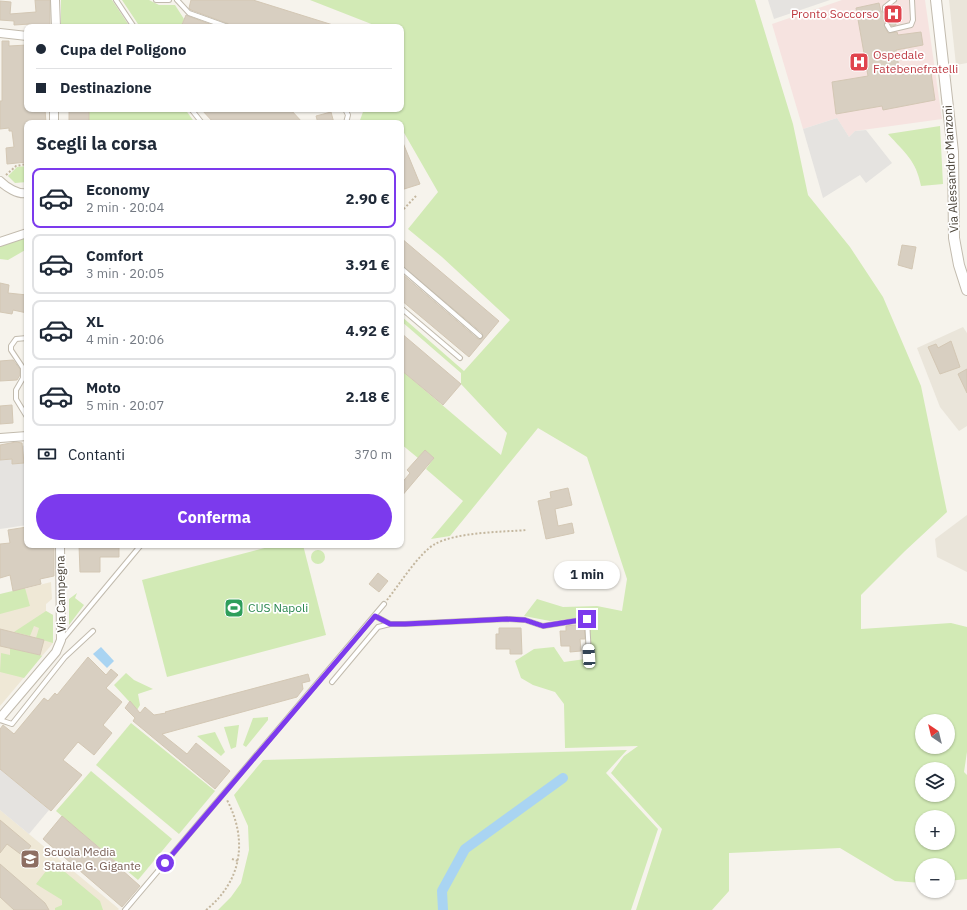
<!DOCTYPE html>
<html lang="it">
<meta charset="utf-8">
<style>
:root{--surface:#fff;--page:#f2f2f3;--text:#1f2937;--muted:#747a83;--line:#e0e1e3;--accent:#7c3aed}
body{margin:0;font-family:"IBM Plex Sans",sans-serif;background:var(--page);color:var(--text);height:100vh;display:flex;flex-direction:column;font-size:15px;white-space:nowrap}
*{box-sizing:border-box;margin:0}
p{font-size:13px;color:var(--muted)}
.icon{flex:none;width:22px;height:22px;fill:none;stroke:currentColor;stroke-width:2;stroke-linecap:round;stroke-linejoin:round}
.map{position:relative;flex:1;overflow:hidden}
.sheet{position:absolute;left:24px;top:120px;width:380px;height:428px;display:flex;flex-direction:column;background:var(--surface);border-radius:8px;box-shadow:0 1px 3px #0004}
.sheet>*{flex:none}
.guide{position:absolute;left:24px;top:24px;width:380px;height:88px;border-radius:8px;box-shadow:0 1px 3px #0004;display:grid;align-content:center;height:88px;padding:0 12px;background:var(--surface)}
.needle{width:26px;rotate:325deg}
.buttons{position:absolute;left:915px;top:714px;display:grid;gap:8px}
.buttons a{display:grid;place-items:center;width:40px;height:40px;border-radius:50%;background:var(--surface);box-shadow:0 1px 3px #0004;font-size:20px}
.end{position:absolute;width:18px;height:18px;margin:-9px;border:5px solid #7c3aed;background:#fff;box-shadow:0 0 0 2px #fff}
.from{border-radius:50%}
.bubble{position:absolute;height:28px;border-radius:14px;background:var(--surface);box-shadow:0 1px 3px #0004;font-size:13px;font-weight:700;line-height:28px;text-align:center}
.car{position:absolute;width:12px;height:24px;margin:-12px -6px;border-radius:5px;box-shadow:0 0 3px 1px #0007;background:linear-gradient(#fff 24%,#345 0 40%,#fff 0 76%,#345 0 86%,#fff 0)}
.guide b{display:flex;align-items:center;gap:14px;height:38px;font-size:15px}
.guide b+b{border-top:1px solid var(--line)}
.guide i{width:10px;height:10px;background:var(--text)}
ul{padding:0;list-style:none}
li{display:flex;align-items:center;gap:12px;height:60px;margin:0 8px 6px;padding:0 4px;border:2px solid var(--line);border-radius:8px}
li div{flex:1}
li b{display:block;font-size:15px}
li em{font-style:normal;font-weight:700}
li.active{border-color:var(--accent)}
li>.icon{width:36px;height:36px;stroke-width:1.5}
h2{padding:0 12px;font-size:18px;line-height:48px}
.pay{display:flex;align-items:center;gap:10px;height:44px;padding:0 12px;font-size:15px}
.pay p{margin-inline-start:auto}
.primary-button{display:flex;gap:8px;margin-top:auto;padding:8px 12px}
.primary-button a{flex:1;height:46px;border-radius:24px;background:var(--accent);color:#fff;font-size:16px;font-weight:700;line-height:46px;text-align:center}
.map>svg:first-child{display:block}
.residential{fill:#eae5da}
.education{fill:#efe8d6}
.medical{fill:#f6e3e0}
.green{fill:#d2eab5;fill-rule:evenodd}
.parking{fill:#e5e3e0}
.water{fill:#a9d4f2}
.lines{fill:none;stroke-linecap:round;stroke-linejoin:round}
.canal{stroke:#a9d4f2;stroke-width:10}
.building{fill:#d8cfc1;stroke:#d3c7b4}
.service-casing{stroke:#c2bbae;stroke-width:6}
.minor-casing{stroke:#c2bbae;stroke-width:10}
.tertiary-casing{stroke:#c2bbae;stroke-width:12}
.path{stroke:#c4b79f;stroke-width:2;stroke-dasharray:2 2;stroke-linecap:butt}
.service{stroke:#fff;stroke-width:4}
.minor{stroke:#fff;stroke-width:8}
.tertiary{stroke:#fff;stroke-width:10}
.route{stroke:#7c3aed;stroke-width:5}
.labels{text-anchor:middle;stroke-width:3.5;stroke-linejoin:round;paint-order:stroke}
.health-label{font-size:12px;fill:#be3a42;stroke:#fff;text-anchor:end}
.street-label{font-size:12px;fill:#4b4439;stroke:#fff}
.leisure-label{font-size:12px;fill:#27864d;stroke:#fff;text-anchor:start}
.education-label{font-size:12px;fill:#785e54;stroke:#fff;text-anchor:start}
</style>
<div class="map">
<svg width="967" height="910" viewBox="0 0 967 910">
<rect width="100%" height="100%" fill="#f6f3ec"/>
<g class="residential">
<polygon points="949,0 967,0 967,63 956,65"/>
<polygon points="963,327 967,333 967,426 959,431 940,407 917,348"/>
<polygon points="967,515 967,572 937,557 935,539"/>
</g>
<g class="education">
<polygon points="51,582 52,599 46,604 46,611 53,615 53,643 0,706 0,595"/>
<polygon points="0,810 119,909 118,910 0,910"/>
</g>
<polygon class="medical" points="842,0 925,0 942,119 855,131 849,137 837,118 803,129 772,24"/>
<g class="green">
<polygon points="61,0 112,0 130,27 61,27"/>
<polygon points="122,0 149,0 159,5 175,5 184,19 181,27 140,27"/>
<path d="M310 0H755L793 124 808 195 850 247 883 297 921 386 947 512 905 551 861 595V629L951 623 967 627V752L964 772 967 775V879L948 881V865H922V883L895 881 840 848 729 853V891L712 910H636L662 829 611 773 624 756 638 746 565 748 564 704 555 692 533 685 521 678 515 661 534 649 554 647 564 662 592 658 589 617 550 621 524 616 537 599 563 607 597 606 622 611 627 579 587 457 538 428 450 536 431 539 463 501 426 469 434 458 425 450 418 458 401 444V370L501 455 507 433 461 384V373L401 321V316L464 371 510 320 442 257 408 229 438 192 403 131H401V123H359L364 109H401V27H379ZM922 721H948V747H922ZM922 769H948V795H922ZM922 817H948V843H922Z"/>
<polygon points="89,109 185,109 195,123 89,123"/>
<path d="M940 126 943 184 921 186C916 160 905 153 888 134Z"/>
<polygon points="27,166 27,182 15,183 8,176 17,167"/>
<polygon points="27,233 27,249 8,260 0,259 0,242"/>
<polygon points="276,545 303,545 326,635 167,677 142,580"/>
<circle cx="318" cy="557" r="7"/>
<polygon points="25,588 30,606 0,614 0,594"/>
<polygon points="77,593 75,598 84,605 69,625 69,599"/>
<polygon points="46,611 53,615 53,643 36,638 39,628 34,626 30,636 14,632"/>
<polygon points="10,648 40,655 42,656 24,678 0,672 1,653 10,655"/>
<polygon points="126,673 134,680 153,689 138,694 140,705 137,710 114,685"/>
<polygon points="268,717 268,720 246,747 243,745 253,718"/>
<polygon points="131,723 215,791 179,834 96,765"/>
<polygon points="239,725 236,747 231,749 224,727"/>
<polygon points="215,732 225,752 221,756 197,736"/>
<polygon points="627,750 606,773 658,829 631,910 218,910 231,897 241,883 249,850 248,826 234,795 263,760"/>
<polygon points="91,771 172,839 138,880 56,811"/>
<polygon points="53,862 100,901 103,910 55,910 55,908 62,905 62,900 36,884"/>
</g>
<g class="parking">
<polygon points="768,0 830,0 774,19"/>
<polygon points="837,118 849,137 855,131 866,130 892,163 866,183 860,175 823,198 803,129"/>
<polygon points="27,445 27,525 0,529 0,458 0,460 12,459 12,464 24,463 22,446"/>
<polygon points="0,769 49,810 29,834 0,810"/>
</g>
<polygon class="water" points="101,647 114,661 107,668 93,654"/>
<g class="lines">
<polyline class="canal" points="443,910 442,891 465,849 563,778"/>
</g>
<g class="building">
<polygon points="35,0 50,0 50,27 30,27 30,24 14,25 14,21 0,20 0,1 11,2 10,14 36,12"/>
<polygon points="191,0 253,0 333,25 333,27 231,27 229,24 191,10 189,8"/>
<polygon points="879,3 881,11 884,13 886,13 888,10 893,8 896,25 892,26 887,22 884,25 888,33 897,32 898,35 921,32 923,45 896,50 900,73 930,66 935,100 883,110 882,106 836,114 832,82 868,76 856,8"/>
<polygon points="186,15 188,16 218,27 181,27"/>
<polygon points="2,41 9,41 9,46 27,45 27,110 45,109 46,123 27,123 27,162 7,164 6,148 14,147 12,131 9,131 9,128 0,129 0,101 2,101"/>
<rect x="69" y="109" width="20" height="14"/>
<polygon points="201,109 290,109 303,123 214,123"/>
<polygon points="331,112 334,123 318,123 316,116"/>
<polygon points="401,138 420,184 401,190"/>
<polygon points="401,238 499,321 469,357 401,300 401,273 478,339 481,339 483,337 482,333 401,265"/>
<polygon points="902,245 916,247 912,269 898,265"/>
<polygon points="0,283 9,285 8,293 27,295 27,313 13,310 12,314 0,312"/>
<polygon points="401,333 461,384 443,405 401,370"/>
<polygon points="951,341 960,367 940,374 928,347 936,344 938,348"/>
<polygon points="13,360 20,369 20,375 17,380 0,381 0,361"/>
<polygon points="967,369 967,393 958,374"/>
<polygon points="12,405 13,423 0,424 0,406"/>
<polygon points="16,442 22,443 24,463 12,464 12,459 0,460 0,445"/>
<polygon points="425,450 434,458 401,497 401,484 410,473 407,470"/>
<polygon points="568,488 572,505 555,509 558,526 572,523 574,533 546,539 538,501 551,498 550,492"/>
<polygon points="27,527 27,545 54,545 54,576 40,579 41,584 13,591 10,575 0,578 0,544 10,543 8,530"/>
<polygon points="79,545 119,545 119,557 100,557 100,572 80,572"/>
<polygon points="378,573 388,581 379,592 369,584"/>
<polygon points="584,624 585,639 580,639 581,651 570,652 570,646 561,646 560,631 566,631 566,626"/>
<polygon points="499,628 521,628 522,654 510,654 510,649 496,649 496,634 499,634"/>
<polygon points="0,629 44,640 40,655 0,646"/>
<polygon points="88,657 106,675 111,669 118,675 106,688 122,702 103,725 112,733 94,755 78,742 63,760 82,775 51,811 0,769 0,729 3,725 14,734 44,698 48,701 55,693 57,695"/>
<polygon points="308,674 310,681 302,683 303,689 297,697 162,734 187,754 196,743 230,771 215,789 133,721 135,718 125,708 130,701 140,713 145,707 154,715 166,713 165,712"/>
<polygon points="62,816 123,868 122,870 140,886 122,907 43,839"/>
<polygon points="0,820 31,846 23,856 7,844 0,853"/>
<polygon points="0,864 45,903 49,910 14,910 0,897"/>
</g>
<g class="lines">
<g class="service-casing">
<g id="service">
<polyline points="116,0 134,27"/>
<polyline points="156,0 169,0"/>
<polyline points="177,0 189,13 228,27"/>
<polyline points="885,10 885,7 894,0"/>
<polyline points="887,25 890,30 911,25 913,20 912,0"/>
<polyline points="191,109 202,123"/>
<polyline points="345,109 348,115 346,123"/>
<polyline points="401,268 480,336"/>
<polyline points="401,308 460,358"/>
<polyline points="27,338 16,339 11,346 11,350 23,368 23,378 16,390 16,399 27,417"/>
<polyline points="375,616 390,624 405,624 507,619 525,620 543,626 587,619 589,656"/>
<polyline points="62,640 141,545"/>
<polyline points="332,682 378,627 390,624"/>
<polyline points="0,720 12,724 65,657 93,631"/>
<polyline points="125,910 384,604"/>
</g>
</g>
<g class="minor-casing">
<g id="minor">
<polyline points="55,0 56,27"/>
<polyline points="0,33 27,36"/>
<polyline points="54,109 54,123"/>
<path d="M0 181C6 187 18 195 27 193"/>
<polyline points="0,242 27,233"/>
<polyline points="0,438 27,436"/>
<polyline points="0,718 56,652 61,640 60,545"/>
</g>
</g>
<g class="tertiary-casing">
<polyline id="tertiary" points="936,0 953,152 954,238 959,265 967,290"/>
</g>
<g class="path">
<polyline points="6,175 16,166 27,164"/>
<polyline points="401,212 416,196"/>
<path d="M387 600C399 585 419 553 435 544 457 532 502 532 527 530"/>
<polyline points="232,859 238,861"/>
<path d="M206 910C242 881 248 840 227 800"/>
</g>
<use href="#service" class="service"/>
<use href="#minor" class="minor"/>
<use href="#tertiary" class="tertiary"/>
</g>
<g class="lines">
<polyline class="route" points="165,863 375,616 390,624 405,624 507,619 525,620 543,626 587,619"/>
</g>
<defs>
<g id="hospital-square" transform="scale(1)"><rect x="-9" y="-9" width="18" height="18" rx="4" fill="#e0444e" stroke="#fff"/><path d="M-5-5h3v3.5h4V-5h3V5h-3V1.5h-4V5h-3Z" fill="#fff"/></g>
<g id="stadium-square" transform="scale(1)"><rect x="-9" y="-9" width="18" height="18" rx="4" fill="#2e9e5b" stroke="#fff"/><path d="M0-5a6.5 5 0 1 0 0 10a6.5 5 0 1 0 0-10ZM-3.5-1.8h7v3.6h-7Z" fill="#fff"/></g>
<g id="school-square" transform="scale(1)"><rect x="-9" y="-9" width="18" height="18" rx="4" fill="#8d6e63" stroke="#fff"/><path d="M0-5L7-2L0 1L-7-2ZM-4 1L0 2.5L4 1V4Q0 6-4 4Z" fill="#fff"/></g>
</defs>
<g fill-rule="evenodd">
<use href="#hospital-square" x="893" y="14"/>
<use href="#hospital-square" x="859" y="62"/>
<use href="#stadium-square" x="234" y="608"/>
<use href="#school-square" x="30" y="859"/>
</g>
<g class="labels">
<g class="health-label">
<text x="879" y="18">Pronto Soccorso</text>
<text x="873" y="59" text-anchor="start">Ospedale<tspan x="873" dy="14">Fatebenefratelli</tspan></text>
</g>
<g class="street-label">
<text transform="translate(951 169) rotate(-93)" y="4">Via Alessandro Manzoni</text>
<text transform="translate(61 594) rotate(-91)" y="4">Via Campegna</text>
</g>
<g class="leisure-label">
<text x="248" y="612">CUS Napoli</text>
</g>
<g class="education-label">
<text x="44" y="856">Scuola Media<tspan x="44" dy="14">Statale G. Gigante</tspan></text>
</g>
</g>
</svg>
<div class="buttons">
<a><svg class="needle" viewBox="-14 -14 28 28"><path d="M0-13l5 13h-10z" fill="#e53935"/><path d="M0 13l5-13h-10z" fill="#747a83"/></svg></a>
<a><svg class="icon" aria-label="layers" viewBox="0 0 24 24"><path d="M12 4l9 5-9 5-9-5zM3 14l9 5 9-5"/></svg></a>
<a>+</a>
<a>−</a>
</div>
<i class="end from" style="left:165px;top:863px"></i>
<i class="end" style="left:587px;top:619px"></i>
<div class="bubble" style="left:554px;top:561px;width:66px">1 min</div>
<i class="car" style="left:589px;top:656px;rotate:357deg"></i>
<div class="guide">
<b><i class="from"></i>Cupa del Poligono</b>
<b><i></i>Destinazione</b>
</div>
<section class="sheet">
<h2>Scegli la corsa</h2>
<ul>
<li class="active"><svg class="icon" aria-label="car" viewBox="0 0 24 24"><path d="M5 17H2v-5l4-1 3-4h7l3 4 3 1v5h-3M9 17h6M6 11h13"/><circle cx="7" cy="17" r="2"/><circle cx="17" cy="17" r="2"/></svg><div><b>Economy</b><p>2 min · 20:04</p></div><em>2.90 €</em></li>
<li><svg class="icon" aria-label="car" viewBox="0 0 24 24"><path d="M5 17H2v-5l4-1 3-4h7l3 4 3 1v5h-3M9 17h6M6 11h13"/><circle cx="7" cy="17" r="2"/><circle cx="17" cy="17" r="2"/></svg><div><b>Comfort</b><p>3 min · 20:05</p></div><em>3.91 €</em></li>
<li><svg class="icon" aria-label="car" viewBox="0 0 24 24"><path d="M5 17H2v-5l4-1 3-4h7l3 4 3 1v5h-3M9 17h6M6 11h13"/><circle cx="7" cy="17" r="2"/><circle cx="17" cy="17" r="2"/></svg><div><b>XL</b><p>4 min · 20:06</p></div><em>4.92 €</em></li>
<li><svg class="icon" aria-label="car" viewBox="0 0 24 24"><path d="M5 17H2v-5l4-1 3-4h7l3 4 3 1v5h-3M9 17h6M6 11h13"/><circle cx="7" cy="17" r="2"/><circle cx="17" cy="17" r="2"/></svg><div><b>Moto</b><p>5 min · 20:07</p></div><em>2.18 €</em></li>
</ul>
<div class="pay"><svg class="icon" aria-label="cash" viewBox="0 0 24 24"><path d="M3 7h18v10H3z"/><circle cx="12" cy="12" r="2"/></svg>Contanti<p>370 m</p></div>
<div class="primary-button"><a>Conferma</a></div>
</section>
</div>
